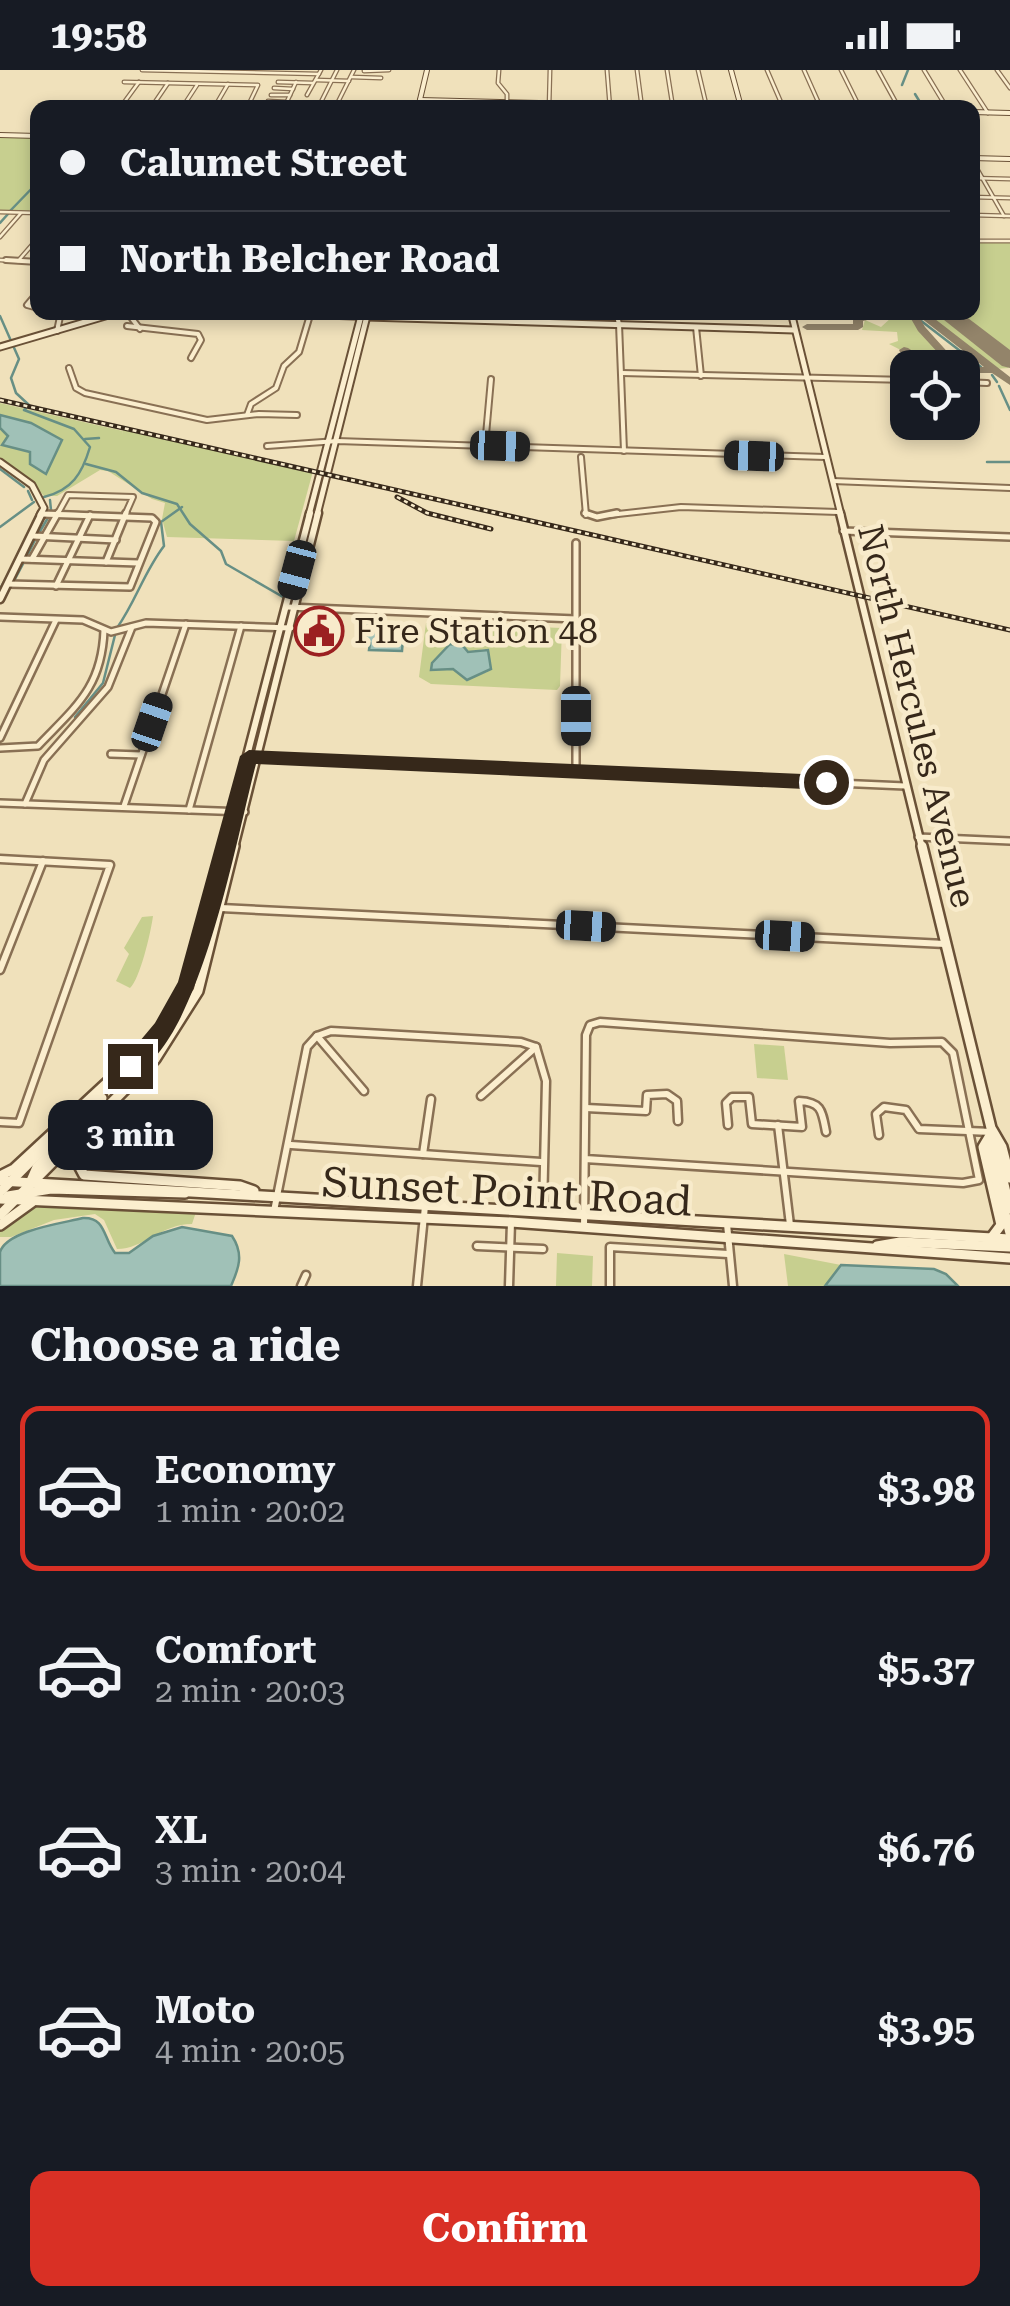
<!DOCTYPE html>
<meta charset="utf-8">
<style>
:root{--surface:#171b24;--page:#242831;--text:#f1f3f6;--muted:#9ea1a6;--line:#363941;--accent:#d93025}
body{margin:0;font-family:"Roboto Serif",serif;background:var(--page);color:var(--text);height:100vh;display:flex;flex-direction:column;font-size:38px;white-space:nowrap}
*{box-sizing:border-box;margin:0}
p{font-size:32px;color:var(--muted)}
.icon{flex:none;width:55px;height:55px;fill:none;stroke:currentColor;stroke-width:2;stroke-linecap:round;stroke-linejoin:round}
.map{position:relative;height:1216px;overflow:hidden}
.sheet{display:flex;flex-direction:column;background:var(--surface);flex:1}
.sheet>*{flex:none}
.top-card{position:absolute;left:30px;top:30px;width:950px;height:220px;border-radius:20px;box-shadow:0 5px 15px #0003;display:grid;align-content:center;height:220px;padding:0 30px;background:var(--surface)}
.fabs{position:absolute;left:890px;top:280px;display:grid;gap:20px}
.fabs a{display:grid;place-items:center;width:90px;height:90px;border-radius:20px;background:var(--surface);box-shadow:0 5px 15px #0003;font-size:50px}
.end{position:absolute;width:45px;height:45px;margin:-22px;border:12px solid #36281a;background:#fff;box-shadow:0 0 0 5px #fff}
.from{border-radius:50%}
.bubble{position:absolute;height:70px;border-radius:20px;background:var(--surface);box-shadow:0 5px 15px #0003;font-size:32px;font-weight:700;line-height:70px;text-align:center}
.car{position:absolute;width:30px;height:60px;margin:-30px -15px;border-radius:12px;box-shadow:0 0 8px 2px #0007;background:linear-gradient(#222 24%,#8ab4d8 0 40%,#222 0 76%,#8ab4d8 0 86%,#222 0)}
.top-card b{display:flex;align-items:center;gap:35px;height:95px;font-size:38px}
.top-card b+b{border-top:2px solid var(--line)}
.top-card i{width:25px;height:25px;background:var(--text)}
ul{padding:0;list-style:none}
li{display:flex;align-items:center;gap:30px;height:165px;margin:0 20px 15px;padding:0 10px;border:5px solid transparent;border-radius:20px}
li div{flex:1}
li b{display:block;font-size:38px}
li em{font-style:normal;font-weight:700}
li.current{border-color:var(--accent)}
li>.icon{width:90px;height:90px;stroke-width:1.5}
h2{padding:0 30px;font-size:45px;line-height:120px}
.cta{display:flex;gap:20px;margin-top:auto;padding:20px 30px}
.cta a{flex:1;height:115px;border-radius:20px;background:var(--accent);color:#fff;font-size:40px;font-weight:700;line-height:115px;text-align:center}
.status{display:flex;justify-content:space-between;align-items:center;height:70px;padding:0 50px;background:var(--surface);direction:ltr}
.status svg{height:28px;fill:currentColor}
.map>svg:first-child{display:block}
.green{fill:#c7cf8f;fill-rule:evenodd}
.water{fill:#a0c1b7;stroke:#678f85;stroke-width:2.5}
.lines{fill:none;stroke-linecap:round;stroke-linejoin:round}
.stream{stroke:#678f85;stroke-width:2.5}
.taxiway{fill:#93846a;fill-rule:evenodd}
.runway{fill:#93846a;fill-rule:evenodd}
.street-far3-casing{stroke:#897054;stroke-width:5}
.street-far2-casing{stroke:#897054;stroke-width:8}
.street-far1-casing{stroke:#897054;stroke-width:10}
.street-casing{stroke:#897054;stroke-width:11}
.secondary-far3-casing{stroke:#6a5137;stroke-width:6}
.secondary-far2-casing{stroke:#6a5137;stroke-width:9}
.secondary-far1-casing{stroke:#6a5137;stroke-width:11}
.secondary-casing{stroke:#6a5137;stroke-width:14}
.street-far3{stroke:#fbeece;stroke-width:2.5}
.street-far2{stroke:#fbeece;stroke-width:4}
.street-far1{stroke:#fbeece;stroke-width:5}
.street{stroke:#fbeece;stroke-width:6}
.secondary-far3{stroke:#fbeece;stroke-width:4}
.secondary-far2{stroke:#fbeece;stroke-width:5}
.secondary-far1{stroke:#fbeece;stroke-width:6}
.secondary{stroke:#fbeece;stroke-width:9}
.rail-casing{stroke:#36281a;stroke-width:5}
.rail{stroke:#f8ebcb;stroke-width:2.5;stroke-dasharray:4;stroke-linecap:butt}
.route{fill:#36281a}
.labels{text-anchor:middle;stroke-width:9;stroke-linejoin:round;paint-order:stroke}
.poi-label{font-size:35px;fill:#36281a;stroke:#f8ebcb;text-anchor:start}
.street-label{font-size:35px;fill:#36281a;stroke:#f8ebcb}
.near-street-label{font-size:42px;fill:#36281a;stroke:#f8ebcb}
</style>
<div class="status"><b>19:58</b><svg viewBox="0 0 49 12"><path d="M0 12V9h3v3zM5 12V6h3v6zM10 12V3h3v9zM15 12V0h3v12zM26 1h20v11H26zM47 4h2v5h-2z"/></svg></div>
<div class="map">
<svg width="1010" height="1216" viewBox="0 0 1010 1216">
<rect width="100%" height="100%" fill="#f0e1bb"/>
<g class="green">
<polygon points="0,67 37,67 37,130 29,141 0,141"/>
<polygon points="1010,171 1010,286 951,243 972,242 973,172"/>
<polygon points="933,244 941,245 1009,298 995,299 928,248"/>
<polygon points="891,248 912,248 921,264 937,273 935,275 945,282 941,284 950,288 946,290 951,290 956,297 934,297 889,274 898,271 897,262 862,260 865,250 881,257"/>
<polygon points="0,333 123,361 122,365 123,360 313,401 294,471 167,467 162,449 165,433 152,429 108,401 100,400 57,426 44,426 30,410 0,389"/>
<path d="M426 553 562 558 560 616 557 620 431 614 419 607ZM457 574 468 582 485 579 487 602 466 610 453 599 432 594Z"/>
<path d="M153 846C151 862 140 909 130 918L116 911 129 884 124 878 142 847Z"/>
<polygon points="754,974 784,976 788,1010 757,1008"/>
<path d="M37 1134 48 1136 196 1142 192 1154C161 1154 144 1179 117 1179L104 1150 95 1144 54 1150 11 1167H0V1160L18 1143Z"/>
<polygon points="557,1183 593,1186 592,1216 556,1216"/>
<polygon points="784,1184 841,1195 825,1216 788,1216"/>
</g>
<g class="water">
<polygon points="0,345 31,353 62,370 46,404 30,394 30,382 2,375 8,366 0,358"/>
<polygon points="364,553 404,557 402,581 369,580 370,573 358,569"/>
<polygon points="450,574 463,576 468,582 488,580 491,599 467,610 453,599 431,600 432,593"/>
<path d="M83 1148C106 1147 103 1168 115 1183H129L153 1166 182 1157 232 1166C244 1184 239 1198 231 1216H0C0 1206 0 1191 0 1182 7 1160 64 1153 83 1148Z"/>
<polygon points="841,1195 934,1199 946,1204 958,1216 825,1216"/>
</g>
<g class="lines">
<g class="stream">
<polyline points="902,15 908,0"/>
<polyline points="915,24 923,37"/>
<polyline points="10,141 38,112"/>
<polyline points="0,153 8,144"/>
<path d="M0 246 19 289 11 308 16 323 29 335 24 340 74 359 90 377C82 404 72 420 44 427"/>
<polyline points="920,250 981,297"/>
<polyline points="992,305 997,312"/>
<polyline points="999,316 1010,340"/>
<polyline points="85,369 99,368"/>
<polyline points="987,392 1010,392"/>
<polyline points="86,394 116,402 142,423 177,434 190,454 221,481 226,494 283,527"/>
<polyline points="0,399 24,417"/>
<polyline points="28,421 32,430"/>
<polyline points="50,430 51,440"/>
<polyline points="0,457 34,432"/>
<polyline points="39,463 49,446"/>
<polyline points="27,486 36,468"/>
<polyline points="15,509 24,492"/>
<polyline points="0,519 10,501"/>
<polyline points="305,544 328,545"/>
<path d="M117 558C136 531 144 502 164 476L161 452 182 437"/>
<polyline points="75,647 103,613 115,565"/>
</g>
<g class="taxiway">
<path d="M857 242H926L1010 307V315L992 303H962V298H952L918 261 910 247 868 245 867 250 863 251V257L858 260H807L802 257 807 254H853V249L859 246ZM920 248H921L984 297H961L925 257Z"/>
<polygon points="937,242 952,242 953,244 948,247"/>
<polygon points="904,277 908,278 938,298 925,298 900,282 899,280"/>
</g>
<polygon class="runway" points="934,242 960,242 1010,280 1010,298 1002,296"/>
<g class="street-far3-casing">
<g id="street-far3">
<polyline points="142,0 319,4"/>
<polyline points="499,0 498,13 507,24 507,38"/>
<polyline points="607,0 610,38"/>
<polyline points="637,0 642,38"/>
<polyline points="667,0 673,38"/>
<polyline points="698,0 707,38"/>
<polyline points="767,0 783,37"/>
<polyline points="804,0 821,38"/>
<polyline points="841,0 860,38"/>
<polyline points="878,0 899,38"/>
<polyline points="924,0 947,38"/>
<polyline points="960,0 988,43"/>
<polyline points="997,0 1010,18"/>
<polyline points="364,1 389,0"/>
<polyline points="351,7 381,8"/>
<polyline points="316,10 349,11"/>
<polyline points="124,12 258,15 247,38"/>
<polyline points="278,12 313,13"/>
<polyline points="274,18 293,19"/>
<polyline points="271,25 290,25"/>
<polyline points="307,25 321,0"/>
<polyline points="268,31 286,32"/>
<polyline points="106,36 122,36"/>
<polyline points="120,38 139,12"/>
<polyline points="151,38 168,13"/>
<polyline points="182,38 197,15"/>
<polyline points="214,38 228,14"/>
<polyline points="284,38 296,12"/>
<polyline points="318,38 337,0"/>
<polyline points="335,38 354,0"/>
<polyline points="549,38 550,0"/>
<polyline points="972,90 1004,146"/>
<polyline points="972,108 1010,109"/>
<polyline points="972,127 1010,128"/>
<polyline points="0,142 38,143"/>
<polyline points="972,145 1010,146"/>
<polyline points="0,167 21,143"/>
<polyline points="972,171 1010,171"/>
<polyline points="0,190 38,192"/>
<polyline points="18,191 38,168"/>
</g>
</g>
<g class="street-far2-casing">
<g id="street-far2">
<polyline points="6,190 38,192"/>
<polyline points="38,222 27,235 38,238"/>
<polyline points="127,242 140,259"/>
<polyline points="246,242 362,247"/>
<polyline points="608,242 617,246 619,254 624,381"/>
<polyline points="127,256 198,264 201,270 191,288"/>
<polyline points="696,257 701,306"/>
<polyline points="57,261 61,242"/>
<polyline points="69,298 76,318 85,323 207,350 259,344 297,345"/>
<polyline points="622,303 908,310"/>
<polyline points="962,312 987,313"/>
<polyline points="247,345 251,334 276,318 284,296 299,282 310,245"/>
<polyline points="267,376 337,371 825,387"/>
<polyline points="485,376 491,309"/>
<polyline points="581,387 586,445"/>
<polyline points="833,411 1010,418"/>
<polyline points="43,444 81,445"/>
<polyline points="57,445 68,425 133,427 125,445"/>
<polyline points="609,445 681,437 838,442"/>
</g>
</g>
<g class="street-far1-casing">
<g id="street-far1">
<polyline points="585,443 597,447 617,443"/>
<polyline points="843,461 1010,467"/>
<polyline points="33,466 116,470"/>
<polyline points="576,473 576,702"/>
<polyline points="21,489 138,493"/>
<polyline points="32,489 58,443"/>
<polyline points="106,492 126,443"/>
<polyline points="8,514 130,517 156,452 152,448 43,444"/>
<polyline points="56,516 90,445"/>
<polyline points="288,537 576,549"/>
<polyline points="0,547 83,550 111,562 146,553 291,558"/>
<polyline points="0,668 56,550"/>
<path d="M0 678 38 676C75 637 102 618 104 560"/>
<polyline points="111,684 141,685"/>
<polyline points="249,687 905,716"/>
<polyline points="0,733 245,742"/>
<polyline points="25,734 44,690 108,617 132,557"/>
<polyline points="124,736 186,554"/>
<polyline points="189,740 241,556"/>
<polyline points="918,767 1010,771"/>
</g>
</g>
<g class="street-casing">
<g id="street">
<polyline points="0,789 110,795 19,1053 0,1052"/>
<polyline points="221,838 945,874"/>
<polyline points="0,900 43,791"/>
<polyline points="317,966 364,1021"/>
<polyline points="481,1026 536,977"/>
<polyline points="586,1038 646,1041 647,1025 667,1024 677,1031 678,1051"/>
<path d="M728 1055 726 1033 732 1027H749L752 1054 802 1057 799 1031C822 1032 822 1041 826 1062"/>
<polyline points="778,1055 790,1155"/>
<polyline points="879,1065 876,1044 884,1037 906,1040 919,1059 992,1062"/>
<polyline points="291,1075 541,1092"/>
<polyline points="423,1084 431,1029"/>
<polyline points="274,1141 307,977 317,966 331,961 521,972 536,977 546,1011 543,1140"/>
<polyline points="727,1154 733,1216"/>
<polyline points="584,1157 586,965 590,955 600,952 890,973 942,972 953,983 979,1110 963,1113 585,1089"/>
<polyline points="477,1176 543,1179"/>
<polyline points="301,1216 306,1205"/>
<polyline points="417,1216 425,1136"/>
<polyline points="509,1216 511,1152"/>
<polyline points="610,1216 610,1177 728,1184"/>
</g>
</g>
<g class="secondary-far3-casing">
<g id="secondary-far3">
<polyline points="731,0 741,37"/>
<polyline points="420,30 747,38"/>
<polyline points="418,38 427,0"/>
<polyline points="758,38 771,38"/>
<polyline points="774,38 785,38"/>
<polyline points="972,42 1010,43"/>
<polyline points="0,65 38,66"/>
<polyline points="972,88 1010,89"/>
</g>
</g>
<g class="secondary-far2-casing">
<g id="secondary-far2">
<polyline points="791,242 841,445"/>
<polyline points="367,247 794,260"/>
<polyline points="0,277 119,242"/>
<polyline points="0,392 32,415 44,438 40,445"/>
<polyline points="309,445 362,242"/>
<polyline points="317,445 368,242"/>
</g>
</g>
<g class="secondary-far1-casing">
<g id="secondary-far1">
<polyline points="840,443 922,778"/>
<polyline points="0,529 42,443"/>
<polyline points="223,778 310,443"/>
<polyline points="234,778 318,443"/>
</g>
</g>
<g class="secondary-casing">
<g id="secondary">
<polyline points="922,776 991,1058 1002,1077 1010,1108"/>
<polyline points="992,1062 983,1077 1001,1155 992,1167"/>
<polyline points="82,1068 75,1088 84,1105 240,1116 254,1121"/>
<polyline points="991,1068 990,1086 1010,1163"/>
<polyline points="994,1073 1010,1139"/>
<polyline points="0,1106 14,1099 109,1011"/>
<polyline points="0,1111 1010,1169"/>
<polyline points="30,1113 37,1097 102,1028"/>
<polyline points="0,1122 162,960 188,915 224,776"/>
<polyline points="8,1126 51,1119 185,1123"/>
<polyline points="0,1129 511,1152 1010,1188"/>
<polyline points="0,1145 155,989 198,921 234,776"/>
<polyline points="0,1155 32,1132"/>
<polyline points="877,1176 900,1172 1010,1177"/>
</g>
</g>
<use href="#street-far3" class="street-far3"/>
<use href="#street-far2" class="street-far2"/>
<use href="#street-far1" class="street-far1"/>
<use href="#street" class="street"/>
<use href="#secondary-far3" class="secondary-far3"/>
<use href="#secondary-far2" class="secondary-far2"/>
<use href="#secondary-far1" class="secondary-far1"/>
<use href="#secondary" class="secondary"/>
<g class="rail-casing">
<g id="rail">
<polyline points="0,330 1010,560"/>
<polyline points="397,427 427,443 491,459"/>
</g>
</g>
<use href="#rail" class="rail"/>
</g>
<path class="route" d="M249 680 826 705 834 712 826 720 256 694C237 764 200 978 130 1006L122 1003 119 996 155 953 178 912 240 686Z"/>
<defs>
<g id="civic-ring" transform="scale(2.5)"><circle r="9.5" fill="#f8ebcb" stroke="#9b2021" stroke-width="1.5"/><path d="M-.6-6.5H3V-4.5H.6V-3L4-1V1h2V6H-6V1h2V-1L-.6-3ZM-1.2 2.5V6h2.4V2.5Z" fill="#9b2021"/></g>
</defs>
<g fill-rule="evenodd">
<use href="#civic-ring" x="319" y="561"/>
</g>
<g class="labels">
<g class="poi-label">
<text x="354" y="573">Fire Station 48</text>
</g>
<g class="street-label">
<text transform="translate(917 646) rotate(76)" y="12">North Hercules Avenue</text>
</g>
<g class="near-street-label">
<text transform="translate(507 1121) rotate(3)" y="15">Sunset Point Road</text>
</g>
</g>
</svg>
<div class="fabs">
<a><svg class="icon" aria-label="locate" viewBox="0 0 24 24"><circle cx="12" cy="12" r="6"/><path d="M12 2v4M12 18v4M2 12h4M18 12h4"/></svg></a>
</div>
<i class="end from" style="left:826px;top:712px"></i>
<i class="end" style="left:130px;top:996px"></i>
<div class="bubble" style="left:48px;top:1030px;width:165px">3 min</div>
<i class="car" style="left:500px;top:376px;rotate:92deg"></i>
<i class="car" style="left:754px;top:386px;rotate:272deg"></i>
<i class="car" style="left:297px;top:500px;rotate:195deg"></i>
<i class="car" style="left:576px;top:646px;rotate:180deg"></i>
<i class="car" style="left:152px;top:652px;rotate:19deg"></i>
<i class="car" style="left:586px;top:856px;rotate:93deg"></i>
<i class="car" style="left:785px;top:866px;rotate:93deg"></i>
<div class="top-card">
<b><i class="from"></i>Calumet Street</b>
<b><i></i>North Belcher Road</b>
</div>
</div>
<section class="sheet">
<h2>Choose a ride</h2>
<ul>
<li class="current"><svg class="icon" aria-label="car" viewBox="0 0 24 24"><path d="M5 17H2v-5l4-1 3-4h7l3 4 3 1v5h-3M9 17h6M6 11h13"/><circle cx="7" cy="17" r="2"/><circle cx="17" cy="17" r="2"/></svg><div><b>Economy</b><p>1 min · 20:02</p></div><em>$3.98</em></li>
<li><svg class="icon" aria-label="car" viewBox="0 0 24 24"><path d="M5 17H2v-5l4-1 3-4h7l3 4 3 1v5h-3M9 17h6M6 11h13"/><circle cx="7" cy="17" r="2"/><circle cx="17" cy="17" r="2"/></svg><div><b>Comfort</b><p>2 min · 20:03</p></div><em>$5.37</em></li>
<li><svg class="icon" aria-label="car" viewBox="0 0 24 24"><path d="M5 17H2v-5l4-1 3-4h7l3 4 3 1v5h-3M9 17h6M6 11h13"/><circle cx="7" cy="17" r="2"/><circle cx="17" cy="17" r="2"/></svg><div><b>XL</b><p>3 min · 20:04</p></div><em>$6.76</em></li>
<li><svg class="icon" aria-label="car" viewBox="0 0 24 24"><path d="M5 17H2v-5l4-1 3-4h7l3 4 3 1v5h-3M9 17h6M6 11h13"/><circle cx="7" cy="17" r="2"/><circle cx="17" cy="17" r="2"/></svg><div><b>Moto</b><p>4 min · 20:05</p></div><em>$3.95</em></li>
</ul>
<div class="cta"><a>Confirm</a></div>
</section>
